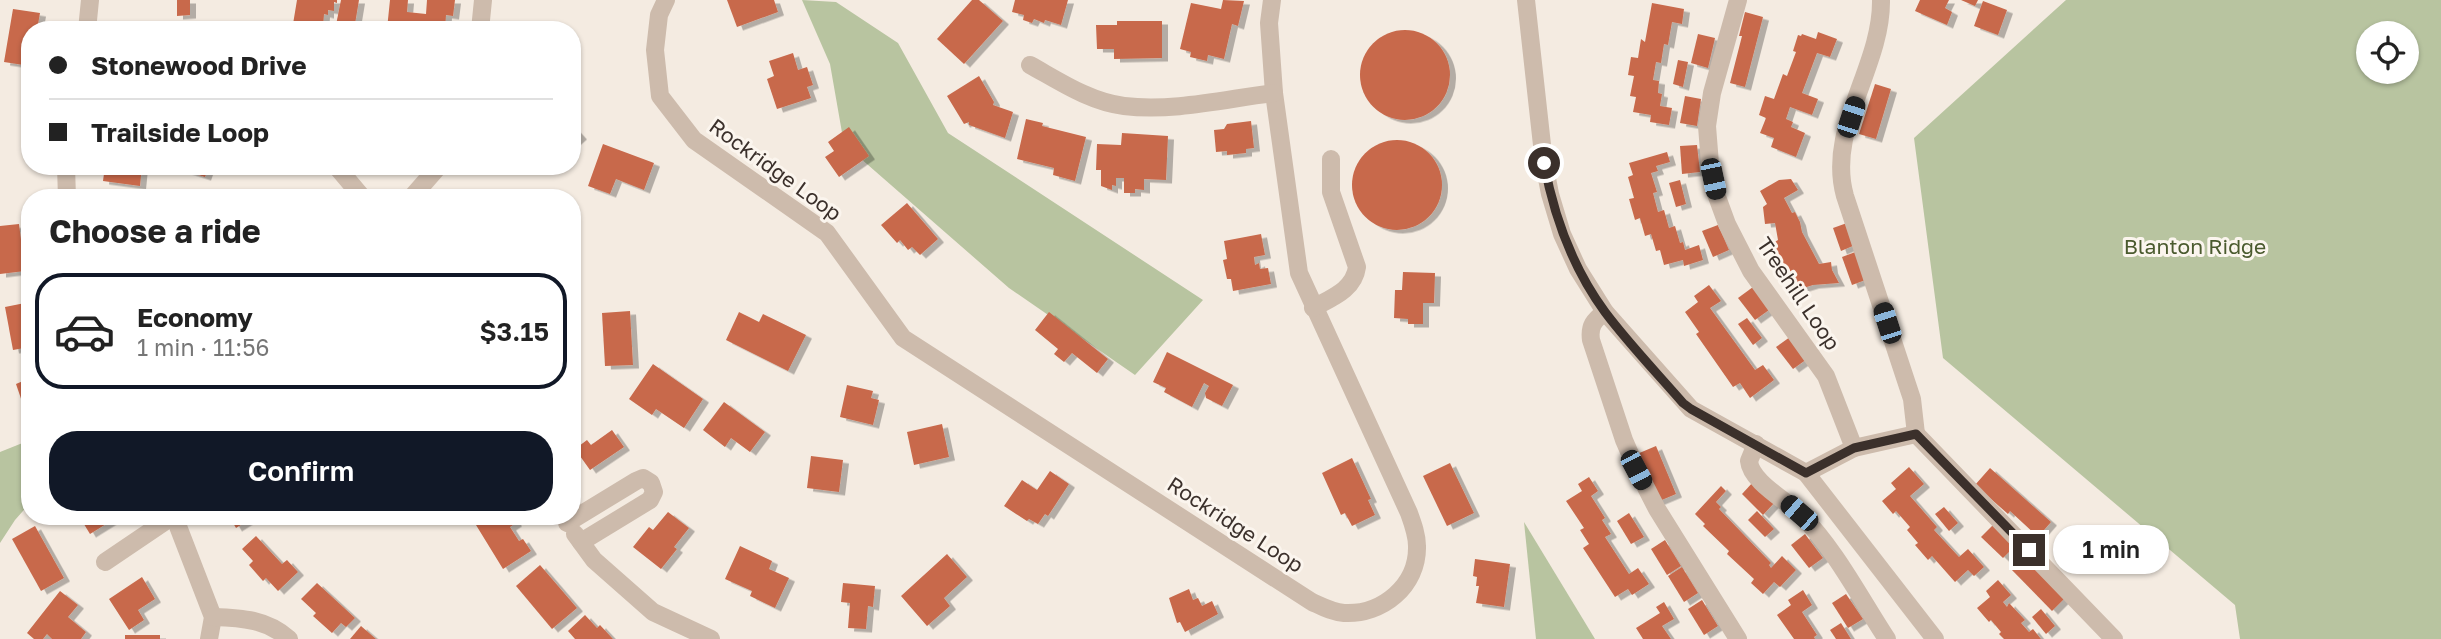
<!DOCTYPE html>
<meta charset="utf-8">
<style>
:root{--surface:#fff;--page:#f2f2f2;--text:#222;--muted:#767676;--line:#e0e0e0;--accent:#111827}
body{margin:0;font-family:"Golos Text",sans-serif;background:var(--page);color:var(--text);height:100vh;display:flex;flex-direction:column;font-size:26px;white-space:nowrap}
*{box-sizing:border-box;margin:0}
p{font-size:23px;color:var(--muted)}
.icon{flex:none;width:38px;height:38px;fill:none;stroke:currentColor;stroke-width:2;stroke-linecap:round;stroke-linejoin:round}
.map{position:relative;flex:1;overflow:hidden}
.drawer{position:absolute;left:21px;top:189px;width:560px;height:336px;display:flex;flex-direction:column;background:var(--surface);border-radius:28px;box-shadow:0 2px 5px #0004}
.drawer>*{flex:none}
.hud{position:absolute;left:21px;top:21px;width:560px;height:154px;border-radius:28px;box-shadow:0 2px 5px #0004;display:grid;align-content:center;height:154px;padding:0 28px;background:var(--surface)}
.buttons{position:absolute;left:2356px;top:21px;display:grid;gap:14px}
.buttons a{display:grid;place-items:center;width:63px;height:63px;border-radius:50%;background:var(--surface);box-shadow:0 2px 5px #0004;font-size:35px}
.end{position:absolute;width:32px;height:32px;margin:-16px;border:9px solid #3b302b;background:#fff;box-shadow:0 0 0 4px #fff}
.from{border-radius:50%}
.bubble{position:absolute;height:49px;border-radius:24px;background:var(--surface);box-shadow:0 2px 5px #0004;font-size:23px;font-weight:600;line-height:49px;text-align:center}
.car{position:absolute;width:21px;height:42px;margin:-21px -10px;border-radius:9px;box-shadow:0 0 5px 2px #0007;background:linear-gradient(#222 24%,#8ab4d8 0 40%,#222 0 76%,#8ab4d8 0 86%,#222 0)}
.hud b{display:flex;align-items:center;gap:24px;height:66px;font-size:26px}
.hud b+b{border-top:2px solid var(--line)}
.hud i{width:18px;height:18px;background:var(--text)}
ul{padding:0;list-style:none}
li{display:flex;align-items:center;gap:21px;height:116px;margin:0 14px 10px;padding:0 14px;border:4px solid transparent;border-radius:28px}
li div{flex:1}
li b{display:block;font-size:26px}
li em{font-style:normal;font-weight:600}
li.current{border-color:var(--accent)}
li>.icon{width:63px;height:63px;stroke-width:1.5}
h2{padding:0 28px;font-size:32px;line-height:84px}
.button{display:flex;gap:14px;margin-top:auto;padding:14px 28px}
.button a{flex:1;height:80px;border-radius:28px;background:var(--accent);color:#fff;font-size:28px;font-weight:600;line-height:80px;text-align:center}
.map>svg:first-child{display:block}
.green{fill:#b8c4a0;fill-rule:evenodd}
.building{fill:#c8694b;filter:url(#shadow)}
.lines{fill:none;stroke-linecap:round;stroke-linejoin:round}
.minor{stroke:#cdbbac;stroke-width:18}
.route{stroke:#3b302b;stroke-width:9}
.labels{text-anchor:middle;stroke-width:6;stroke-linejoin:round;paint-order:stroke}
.street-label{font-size:21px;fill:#3b302b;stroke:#fbf5ee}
.park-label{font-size:21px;fill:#4a5a2e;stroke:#fbf5ee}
</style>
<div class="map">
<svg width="2441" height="639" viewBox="0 0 2441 639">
<defs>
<filter id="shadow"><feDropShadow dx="6" dy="3.5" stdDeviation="0" flood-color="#0004"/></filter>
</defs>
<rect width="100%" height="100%" fill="#f4ebe1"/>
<g class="green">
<polygon points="802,0 836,2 898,43 948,133 1203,300 1135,375 1009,288 844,144 830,64"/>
<path d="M2066 0H2441V639H2240L2235 605 1943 358 1914 138ZM2406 33V72H2368V33Z"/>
<polygon points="30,440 30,503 15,520 0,543 0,452"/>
<polygon points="1524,522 1595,639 1536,639"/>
</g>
<g class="building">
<polygon points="177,0 190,0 190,15 177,16"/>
<polygon points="297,0 337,0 337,3 334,2 334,11 328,10 328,15 324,14 323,27 325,30 292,30"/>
<polygon points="341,0 359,0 354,30 335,30"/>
<polygon points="390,0 408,0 407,12 426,14 427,0 455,0 453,16 446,15 445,30 387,29"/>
<polygon points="727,0 774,0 778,12 737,27"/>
<polygon points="972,0 979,0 1003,21 964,64 937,39"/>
<polygon points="1015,0 1068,0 1061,25 1045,20 1044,23 1034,19 1032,23 1023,20 1024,15 1012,12"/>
<polygon points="1223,0 1244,1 1238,26 1232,24 1224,59 1208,55 1207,61 1190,57 1191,52 1180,49 1191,3 1221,9"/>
<polygon points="1920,0 1949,0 1945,8 1952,12 1947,25 1915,11"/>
<polygon points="1961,0 1978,0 1975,6"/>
<polygon points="1983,1 2007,10 1998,35 1974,26"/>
<polygon points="1652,3 1684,9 1682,24 1672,22 1668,45 1664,44 1661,63 1656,62 1653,80 1659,81 1658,93 1662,94 1660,106 1672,108 1669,125 1650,122 1651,115 1633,112 1636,97 1630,96 1634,76 1628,75 1631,57 1638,58 1641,39 1645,42"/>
<polygon points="13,9 40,13 37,30 30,30 30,66 4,62"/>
<polygon points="1745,12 1763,17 1745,87 1730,83 1742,36 1739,36"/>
<polygon points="1117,21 1162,21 1162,58 1114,59 1114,49 1097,49 1096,25 1117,25"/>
<circle cx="1405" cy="75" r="45"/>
<polygon points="1818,32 1837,39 1830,57 1817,53 1802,93 1818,99 1812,115 1790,107 1786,119 1793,122 1791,127 1805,133 1796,157 1771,147 1774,138 1760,133 1766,118 1759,115 1765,96 1774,99 1783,74 1787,76 1796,52 1793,51 1798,35 1801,36 1802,34 1816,39"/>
<polygon points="1698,34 1715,38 1708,68 1691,63"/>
<polygon points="793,53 798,70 807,67 813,85 807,87 811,98 777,109 767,79 774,76 769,61"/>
<polygon points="1678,60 1688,62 1683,87 1673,84"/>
<polygon points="979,76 994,102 993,105 1013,112 1005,138 969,125 969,122 964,124 947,96"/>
<polygon points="1875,84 1891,89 1876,139 1859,134"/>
<polygon points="1685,96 1701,99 1697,126 1680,123"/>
<polygon points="1026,119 1043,123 1042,126 1086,137 1075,181 1053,175 1054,168 1017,159"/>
<polygon points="1251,121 1254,148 1246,149 1246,153 1227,155 1227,151 1216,152 1214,130 1224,129 1227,124"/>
<polygon points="572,126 581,136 572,144"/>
<polygon points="849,127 869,156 839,177 825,157 834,151 828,142"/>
<polygon points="1122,133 1168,136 1166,180 1144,179 1144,190 1135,189 1135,193 1124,193 1124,178 1116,178 1116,186 1112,185 1112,190 1101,186 1101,170 1096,170 1097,144 1121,145"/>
<circle cx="1397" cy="185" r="45"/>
<polygon points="603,144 654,163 644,190 616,179 610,194 588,186"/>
<polygon points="1697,145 1700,172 1682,174 1680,146"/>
<polygon points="1667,152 1670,162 1656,166 1658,171 1651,173 1657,192 1653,193 1658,212 1664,210 1669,228 1675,226 1680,243 1683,242 1685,250 1699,245 1703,260 1684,266 1683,260 1664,265 1660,250 1656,251 1651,234 1645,236 1640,218 1635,220 1629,199 1634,198 1628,177 1633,175 1629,163"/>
<polygon points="105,166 142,166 140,186 103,181"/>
<polygon points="184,166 209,166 205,177 183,170"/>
<polygon points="1791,179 1798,190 1784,198 1792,213 1795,212 1800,222 1802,232 1819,264 1831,262 1832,270 1839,283 1813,285 1797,290 1773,243 1778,240 1775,223 1765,224 1763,207 1767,204 1760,191 1779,180"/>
<polygon points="1680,180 1686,204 1676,207 1669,183"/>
<polygon points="907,203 938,239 920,255 912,247 908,250 900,240 897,243 881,225"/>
<polygon points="1847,223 1855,245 1841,251 1833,228"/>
<polygon points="19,224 25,271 0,274 0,226"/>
<polygon points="1718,225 1729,250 1713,257 1702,231"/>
<polygon points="1261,234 1265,255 1254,257 1255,265 1259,263 1260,269 1268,268 1271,284 1233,291 1231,279 1227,279 1223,260 1227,259 1224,241"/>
<polygon points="1858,251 1868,279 1852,285 1842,257"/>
<polygon points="1403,272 1435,273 1434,303 1423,303 1423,324 1408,324 1408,319 1394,318 1395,290 1402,290"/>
<polygon points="1709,285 1721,301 1710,308 1755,370 1763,365 1774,380 1750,398 1740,383 1733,387 1696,334 1699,332 1685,312 1698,302 1694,296"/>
<polygon points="1753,287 1769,310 1755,320 1738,298"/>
<polygon points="30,302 30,347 13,350 5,307"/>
<polygon points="630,311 633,365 605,366 602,313"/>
<polygon points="739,312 759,322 763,314 806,335 788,371 726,340"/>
<polygon points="1049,312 1108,359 1097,373 1072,353 1064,362 1054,354 1058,349 1035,330"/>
<polygon points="1747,318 1762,338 1753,345 1738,324"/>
<polygon points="1790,337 1807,359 1793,369 1776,347"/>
<polygon points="1167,352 1233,385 1222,406 1206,398 1205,393 1209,386 1204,383 1192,407 1164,392 1166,388 1153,382"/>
<polygon points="653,364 703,399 684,428 656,409 652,415 629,399"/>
<polygon points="30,378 30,425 16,384"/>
<polygon points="847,385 873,391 871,398 879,400 873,425 840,417"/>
<polygon points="724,402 765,432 750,452 731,438 725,447 703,430"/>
<polygon points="942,424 949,457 914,465 907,432"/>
<polygon points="612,430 624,447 590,470 575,449 587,440 591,445"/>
<polygon points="1656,446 1676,494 1657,502 1637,454"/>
<polygon points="811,456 843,460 839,492 807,488"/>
<polygon points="1352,458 1371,499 1368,500 1375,515 1352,526 1345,513 1341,515 1322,473"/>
<polygon points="1450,463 1474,513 1447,526 1423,476"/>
<polygon points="1909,467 1924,484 1910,496 1937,527 1934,530 1959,557 1968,549 1984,567 1974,576 1968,570 1955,582 1932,556 1928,560 1915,545 1918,543 1907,530 1910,527 1896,511 1893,514 1882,501 1896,489 1891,483"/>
<polygon points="1990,468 2051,522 2038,537 2010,511 2008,514 1975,485"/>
<polygon points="1050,471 1069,484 1048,516 1045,514 1038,524 1029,519 1027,521 1004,506 1022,480 1037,490"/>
<polygon points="1589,477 1598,491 1591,496 1605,518 1602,520 1611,534 1605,537 1629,574 1638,568 1649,584 1632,595 1628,589 1615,597 1583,548 1589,544 1580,530 1584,528 1566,501 1582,491 1578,484"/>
<polygon points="1754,481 1775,502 1763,515 1742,494"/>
<polygon points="1721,486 1726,491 1716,502 1721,507 1719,509 1771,563 1769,565 1771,568 1782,556 1796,570 1780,587 1774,582 1763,594 1751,583 1754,579 1727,554 1729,551 1703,526 1705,524 1695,514"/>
<polygon points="1944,507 1958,523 1949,531 1935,514"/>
<polygon points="1757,511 1774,529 1765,537 1748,520"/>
<polygon points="668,512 689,528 674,547 677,549 661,569 633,547 649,527 653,530"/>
<polygon points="1629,513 1644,537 1631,544 1617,521"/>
<polygon points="79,516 119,516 90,534"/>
<polygon points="229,516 255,516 236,528"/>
<polygon points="491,516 512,516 516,523 510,527 519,541 523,539 531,551 503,569 476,525"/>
<polygon points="1993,525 2015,546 2003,558 1981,537"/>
<polygon points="35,526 64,578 41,591 12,539"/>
<polygon points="1805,534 1823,558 1809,568 1791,545"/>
<polygon points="256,536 282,564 287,560 298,572 278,591 266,578 263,581 249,565 253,561 242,549"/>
<polygon points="1665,540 1681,566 1667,575 1651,549"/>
<polygon points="740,546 772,561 769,569 789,578 775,608 750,596 752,591 725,579"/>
<polygon points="947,554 967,577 944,598 950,606 927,626 901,596"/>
<polygon points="2021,555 2064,599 2052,611 2009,567"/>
<polygon points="1475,559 1510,564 1504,607 1476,603 1479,586 1476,586 1477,577 1473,576"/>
<polygon points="540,565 577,608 552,629 516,586"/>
<polygon points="1682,567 1698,593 1684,602 1668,576"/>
<polygon points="142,577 155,599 138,610 144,620 129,630 109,599"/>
<polygon points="1998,580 2011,595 2003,602 2007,607 2009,603 2025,620 2021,623 2029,632 2033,629 2041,639 2004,639 1999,634 2001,632 1991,620 1989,622 1977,608 1990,597 1986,591"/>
<polygon points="317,583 355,618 346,627 341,623 332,633 313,616 316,613 301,599"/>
<polygon points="843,583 875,586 873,607 868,606 866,629 848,628 850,603 841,602"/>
<polygon points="1189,589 1193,600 1198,598 1202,606 1212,601 1218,614 1185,632 1180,622 1177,623 1169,598"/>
<polygon points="1803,590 1812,605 1802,612 1817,635 1814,637 1815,639 1794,639 1777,615 1791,605 1788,600"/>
<polygon points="60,591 78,605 68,617 86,632 81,639 52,639 47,634 43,639 34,639 27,633"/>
<polygon points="1846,594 1863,619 1848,628 1832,603"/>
<polygon points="1702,600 1718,626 1704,635 1688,609"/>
<polygon points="1664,602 1674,619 1662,626 1671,639 1643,639 1636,628 1660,613 1656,607"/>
<polygon points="2041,609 2055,626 2046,634 2032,617"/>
<polygon points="585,615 597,628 600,625 613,639 575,639 568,631"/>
<polygon points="1841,623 1851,639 1836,639 1830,630"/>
<polygon points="361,626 376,639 350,639"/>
<rect x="125" y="635" width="35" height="4"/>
</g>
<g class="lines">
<g class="minor">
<path d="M666 0 659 15 655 50 660 96 694 140 827 233 903 338 1312 602C1323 607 1332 612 1344 613 1382 615 1418 586 1417 546 1417 535 1413 524 1409 513L1299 273 1274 93 1269 23 1272 0"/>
<polyline points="1526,0 1544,163 1550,194 1562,234 1578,269 1605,312 1691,409 1806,473 1935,639"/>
<polyline points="1738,0 1712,93 1707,126 1710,164 1716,194 1727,224 1751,271 1826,376 1854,448"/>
<path d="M1881 0C1882 67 1826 129 1845 196L1912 399 1916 434"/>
<polyline points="87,30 90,0"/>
<polyline points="480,30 483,0"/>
<path d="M1030 65C1059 81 1090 102 1124 106 1173 112 1225 99 1274 93"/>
<polyline points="66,166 67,198"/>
<polyline points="336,166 363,198"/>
<polyline points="411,198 439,166"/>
<path d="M1313 308C1331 298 1354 290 1357 267L1331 192V159"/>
<path d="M1605 312C1594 320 1589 326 1591 340L1624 440 1637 470 1657 509 1738 639"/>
<polyline points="1916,434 2114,639"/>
<path d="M1756 444 1749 461C1751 482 1786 500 1800 514 1836 550 1860 598 1887 639"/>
<polyline points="1806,473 1854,448 1916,434"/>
<polyline points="174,516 213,617 209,639"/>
<polyline points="567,523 636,481 643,478 651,483 654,492 650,500 581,542"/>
<polyline points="575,534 594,560 653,612 711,639"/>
<polyline points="105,562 173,516"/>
<path d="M213 617C242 618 266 619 289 639"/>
</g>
</g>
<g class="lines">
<path class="route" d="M1544 163C1554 217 1572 267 1605 312 1629 344 1657 373 1683 403L1691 409 1806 473 1854 448 1916 434 2029 550"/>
</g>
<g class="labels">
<g class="street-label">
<text transform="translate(775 170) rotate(36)" y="7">Rockridge Loop</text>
<text transform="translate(1798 294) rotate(56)" y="7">Treehill Loop</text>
<text transform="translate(1235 525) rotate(33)" y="7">Rockridge Loop</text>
</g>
<g class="park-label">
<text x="2195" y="254">Blanton Ridge</text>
</g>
</g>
</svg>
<div class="buttons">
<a><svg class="icon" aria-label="locate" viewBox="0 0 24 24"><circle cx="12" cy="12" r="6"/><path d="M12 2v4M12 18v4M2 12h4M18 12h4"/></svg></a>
</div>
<i class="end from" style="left:1544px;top:163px"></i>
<i class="end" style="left:2029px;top:550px"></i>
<div class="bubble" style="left:2053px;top:525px;width:116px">1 min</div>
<i class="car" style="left:1851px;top:117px;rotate:18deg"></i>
<i class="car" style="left:1713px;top:179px;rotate:168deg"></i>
<i class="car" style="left:1887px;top:323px;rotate:342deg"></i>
<i class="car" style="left:1636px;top:470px;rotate:152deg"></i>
<i class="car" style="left:1799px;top:513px;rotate:311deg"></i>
<div class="hud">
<b><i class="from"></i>Stonewood Drive</b>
<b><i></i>Trailside Loop</b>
</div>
<section class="drawer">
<h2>Choose a ride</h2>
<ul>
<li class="current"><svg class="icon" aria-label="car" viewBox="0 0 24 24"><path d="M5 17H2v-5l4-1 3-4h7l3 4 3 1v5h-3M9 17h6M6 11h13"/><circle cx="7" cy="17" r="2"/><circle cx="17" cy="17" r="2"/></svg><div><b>Economy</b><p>1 min · 11:56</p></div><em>$3.15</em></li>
</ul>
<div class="button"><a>Confirm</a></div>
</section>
</div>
